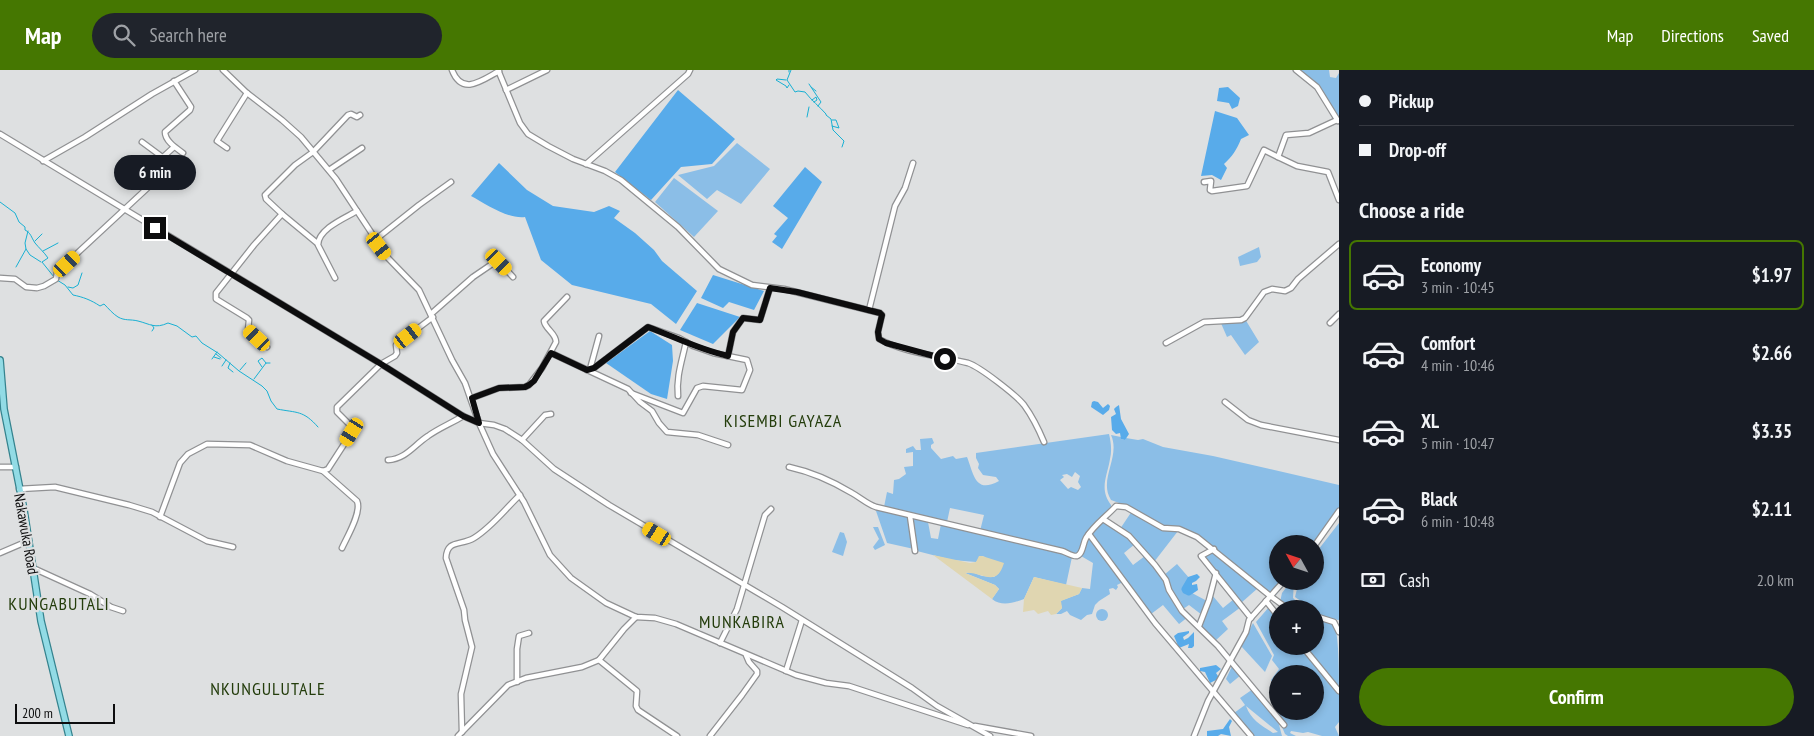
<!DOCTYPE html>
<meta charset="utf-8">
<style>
:root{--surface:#171b24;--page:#20242c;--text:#f1f3f6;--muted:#9ea1a6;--line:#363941;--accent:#457701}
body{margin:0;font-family:"PT Sans Narrow",sans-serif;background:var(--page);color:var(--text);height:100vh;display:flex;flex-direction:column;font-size:19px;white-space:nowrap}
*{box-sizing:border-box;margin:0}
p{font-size:16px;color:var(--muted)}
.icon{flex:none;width:28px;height:28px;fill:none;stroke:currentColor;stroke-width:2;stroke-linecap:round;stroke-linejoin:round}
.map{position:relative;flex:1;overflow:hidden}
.details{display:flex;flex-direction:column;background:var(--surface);width:475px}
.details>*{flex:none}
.banner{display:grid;align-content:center;height:110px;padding:0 20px;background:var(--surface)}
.needle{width:32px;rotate:310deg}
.fabs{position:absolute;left:1269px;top:465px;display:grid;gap:10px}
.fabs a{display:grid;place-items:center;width:55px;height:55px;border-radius:50%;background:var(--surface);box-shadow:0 2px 8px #0003;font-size:25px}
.scale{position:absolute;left:15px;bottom:12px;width:100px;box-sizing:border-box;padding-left:5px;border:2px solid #0d0d0e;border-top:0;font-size:14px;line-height:18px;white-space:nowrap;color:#0d0d0e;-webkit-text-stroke:4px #dee0e1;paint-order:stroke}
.end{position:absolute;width:22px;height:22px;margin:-11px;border:6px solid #0d0d0e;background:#fff;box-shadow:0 0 0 2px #fff}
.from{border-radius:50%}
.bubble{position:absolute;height:35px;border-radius:18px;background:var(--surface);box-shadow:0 2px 8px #0003;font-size:16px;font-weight:600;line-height:35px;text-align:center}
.car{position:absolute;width:15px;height:30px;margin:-15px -8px;border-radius:6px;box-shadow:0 0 4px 1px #0007;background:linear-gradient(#f5c518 24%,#345 0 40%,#f5c518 0 76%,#345 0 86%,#f5c518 0)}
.banner b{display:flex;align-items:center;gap:18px;height:48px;font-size:19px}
.banner b+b{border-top:1px solid var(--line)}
.banner i{width:12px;height:12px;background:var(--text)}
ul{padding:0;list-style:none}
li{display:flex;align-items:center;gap:15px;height:70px;margin:0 10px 8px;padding:0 10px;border:2px solid transparent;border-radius:8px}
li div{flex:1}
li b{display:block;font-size:19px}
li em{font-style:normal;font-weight:600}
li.selected{border-color:var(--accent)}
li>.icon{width:45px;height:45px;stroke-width:1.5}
h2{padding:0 20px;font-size:22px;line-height:60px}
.pay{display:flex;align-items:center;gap:12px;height:55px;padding:0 20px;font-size:19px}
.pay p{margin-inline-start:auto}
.cta{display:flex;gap:10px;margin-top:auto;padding:10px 20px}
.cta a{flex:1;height:58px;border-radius:30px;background:var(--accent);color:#fff;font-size:20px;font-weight:600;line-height:58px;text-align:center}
header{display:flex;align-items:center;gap:30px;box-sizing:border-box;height:70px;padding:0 25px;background:var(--accent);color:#fff}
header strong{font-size:24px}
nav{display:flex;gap:28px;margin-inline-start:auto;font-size:18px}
.search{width:350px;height:45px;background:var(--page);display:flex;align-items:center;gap:12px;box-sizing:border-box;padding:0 18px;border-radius:28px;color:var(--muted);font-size:19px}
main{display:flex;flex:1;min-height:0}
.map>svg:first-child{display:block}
.green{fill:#8bbee7;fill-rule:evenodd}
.forest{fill:#58abea}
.sand{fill:#e0d6b1}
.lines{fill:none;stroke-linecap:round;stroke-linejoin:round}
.stream{stroke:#19b0d3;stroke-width:1}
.minor-casing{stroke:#909193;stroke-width:7}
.major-casing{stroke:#35838e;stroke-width:8}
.minor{stroke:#fff;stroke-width:4.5}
.major{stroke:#92dbe5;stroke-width:5.5}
.route{stroke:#0d0d0e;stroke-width:6}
.labels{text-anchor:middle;stroke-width:4.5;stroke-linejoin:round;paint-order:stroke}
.street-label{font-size:15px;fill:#0d0d0e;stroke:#dee0e1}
.quarter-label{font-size:18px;letter-spacing:1px;fill:#243d0c;stroke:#dee0e1}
</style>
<header>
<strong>Map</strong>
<div class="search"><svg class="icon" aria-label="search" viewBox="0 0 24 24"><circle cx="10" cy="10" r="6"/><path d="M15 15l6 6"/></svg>Search here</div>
<nav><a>Map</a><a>Directions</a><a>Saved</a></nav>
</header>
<main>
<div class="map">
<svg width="1339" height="666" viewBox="0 0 1339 666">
<rect width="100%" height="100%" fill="#dee0e1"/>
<g class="green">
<polygon points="1300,0 1329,0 1330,7 1336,8 1339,3 1339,50 1319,17"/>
<polygon points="737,73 770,99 741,134 717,120 707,129 678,105 714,96"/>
<polygon points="674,108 718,141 694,167 655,132"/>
<polygon points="1259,177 1261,187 1257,192 1240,196 1238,187"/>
<polygon points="1245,249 1259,272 1245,285 1231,265 1227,267 1220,251"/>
<path d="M1109 364C1111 372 1112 381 1110 389 1107 407 1099 419 1111 435V439L1085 466 1078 484H1074L1069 481 980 461 984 445 950 438 947 452 884 437 887 422 893 424 894 410 899 409 906 404 904 397 913 396V382L906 383V379L913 376 916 380H921L920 369 932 368 934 373 931 375V378L941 389 953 386 956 389 967 387C974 405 975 424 999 411L996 407 983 405 978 398 979 394 976 388V383ZM1075 402 1080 406 1078 412 1081 417 1078 420 1071 417 1068 419 1060 410 1064 407 1062 405 1067 404 1072 407Z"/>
<path d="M1111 365 1121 367V369L1125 370 1126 368 1138 370 1143 369 1163 377 1213 386 1339 415V446L1315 478V474H1278V511H1288L1275 526 1271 525 1196 464 1182 458 1166 457 1158 454 1133 438 1111 430C1098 409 1121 387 1111 365Z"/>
<polygon points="875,438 909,447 914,479 887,473"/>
<path d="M1132 441C1147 451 1159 461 1178 461L1154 492 1120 459Z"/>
<path d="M913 447 928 452 931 468 938 469 941 454 1065 483 1072 487 1066 515 1034 507 1024 529C1013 533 1002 537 992 529L999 519 995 515 965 503 972 502 982 506 994 507 999 503 985 487 982 486 976 492 952 490 917 481 912 450Z"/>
<polygon points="1103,451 1129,468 1135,474 1124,483 1133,495 1145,486 1155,497 1188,547 1179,554 1163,535 1151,544 1090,464"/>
<polygon points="1339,453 1339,550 1338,550 1315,545 1315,539 1307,539 1305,534 1295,527 1299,511 1315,511 1315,484"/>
<polygon points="873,457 878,457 885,475 875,480 873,477 879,469"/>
<polygon points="840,462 844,463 847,472 843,486 832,482"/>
<polygon points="1089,465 1123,512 1117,515 1118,517 1116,520 1113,518 1109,519 1110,524 1099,531 1095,535 1092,544 1087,545 1081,550 1070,545 1067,541 1061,544 1056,544 1062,538 1060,531 1079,524 1082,518 1090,519 1093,493 1081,486 1083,476"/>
<polygon points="1214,481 1258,518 1241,533 1203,486"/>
<polygon points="1177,494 1190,509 1181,519 1189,526 1192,523 1207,531 1202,545 1189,535 1183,539 1170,519 1164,505"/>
<polygon points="1291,511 1294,511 1293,528 1305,539 1291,539 1280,532 1282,523"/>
<polygon points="1212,525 1223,538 1234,529 1241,537 1222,551 1228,559 1215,571 1201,557"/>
<polygon points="1269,537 1277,549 1278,576 1289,576 1293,584 1301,577 1339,624 1339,652 1335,657 1339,666 1322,666 1308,662 1303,663 1291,661 1290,663 1296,666 1288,666 1285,664 1275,641 1277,639 1278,641 1315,641 1315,604 1278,604 1277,619 1271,610 1279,599 1272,590 1274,585 1256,552"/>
<circle cx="1102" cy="545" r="6"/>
<path d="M1315 548C1321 549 1330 550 1334 555 1339 563 1339 605 1339 619L1304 576H1315V570L1322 566 1315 557Z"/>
<polygon points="1253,553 1272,586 1265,602 1241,576"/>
<polygon points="1233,594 1241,605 1230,614 1226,609"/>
<path d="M1253 619 1277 647 1282 666H1253L1234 643 1245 635 1240 628ZM1246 636 1278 662 1273 663C1261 655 1251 650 1246 636Z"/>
</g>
<g class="forest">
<polygon points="1228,17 1240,28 1238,36 1232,39 1229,33 1217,31 1219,18"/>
<polygon points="678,20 735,69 712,94 681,97 651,130 615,102"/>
<path d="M1215 41 1237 48 1249 65 1241 69C1237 79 1232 87 1224 94L1227 98 1221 110 1212 105 1201 106Z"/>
<path d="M499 93 527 120 553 136 594 142 609 136 620 141 614 148 635 163 654 180 662 191 697 221 676 254 651 234 572 215 541 190 525 147C507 149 486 134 471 126Z"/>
<polygon points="805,97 822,112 782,179 772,172 777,166 774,164 788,148 773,136"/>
<polygon points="713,205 764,221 754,240 729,232 723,238 701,228"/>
<polygon points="697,233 740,247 713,274 680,260"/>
<polygon points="650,261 672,275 673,291 667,329 651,324 606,293"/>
<polygon points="1094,331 1098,332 1103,338 1108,334 1110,336 1109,340 1103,345 1091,337 1092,332"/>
<polygon points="1119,335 1121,349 1129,364 1125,370 1121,369 1120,363 1116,364 1112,360 1111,347 1116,344 1114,339 1116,337"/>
<polygon points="1197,504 1200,507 1196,511 1192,513 1192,515 1197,514 1198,520 1189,526 1183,523 1181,519 1188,507"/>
<polygon points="1189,561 1189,563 1183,567 1184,570 1188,568 1194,562 1194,576 1192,578 1188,578 1189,574 1179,578 1174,566 1178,563"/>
<polygon points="1216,595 1221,599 1216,603 1218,606 1222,603 1226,602 1224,606 1210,613 1205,602 1200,601 1200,598"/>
<polygon points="1230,649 1232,651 1229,657 1231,666 1221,664 1218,666 1207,666 1207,661 1223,659"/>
</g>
<g class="sand">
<path d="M933 485 970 493 976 492 979 486H982L1004 493C996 519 982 501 965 503L995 515 999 519 992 529Z"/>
<polygon points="1034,507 1082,518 1079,524 1061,531 1062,538 1056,544 1051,545 1048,541 1038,544 1034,540 1023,542 1024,529"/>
</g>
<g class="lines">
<g class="stream">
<path d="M791 0 787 10 795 22 798 21 805 22C812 31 819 36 826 44V45L831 49 833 60 844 71 842 77"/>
<polyline points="789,2 789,0"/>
<polyline points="786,10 777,9 776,10 786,16 787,18 789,15"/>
<polyline points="809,14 821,32 818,36"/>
<polyline points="811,17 816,21"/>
<polyline points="812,30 816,27 817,30 814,32"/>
<polyline points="807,47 809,37"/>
<polyline points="832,50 836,50 839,58 832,56"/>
<path d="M0 132 15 143 19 152 25 157V160C31 163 31 167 35 173 39 178 44 182 48 188L42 192 54 207"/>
<polyline points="35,171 42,164"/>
<polyline points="26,179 30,185 41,192"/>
<polyline points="43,181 58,173"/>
<polyline points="16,197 26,179 25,173 28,161"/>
<path d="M57 210 65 215 73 225C83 227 91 230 100 236L104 234C108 238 113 244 118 247 125 251 130 249 138 251 150 254 155 259 168 253L177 256 192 267 196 266 202 273 218 283 239 301 262 316 267 321 271 331 277 339C297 343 303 340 318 357"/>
<polyline points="68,217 73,218 78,215 82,203"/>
<polyline points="152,255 154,258 152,261"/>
<polyline points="216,284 221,288"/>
<polyline points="214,287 220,289"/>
<polyline points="212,289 217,282"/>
<polyline points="230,293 228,298 233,302"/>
<polyline points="222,296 226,290"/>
<polyline points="262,297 258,291 262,288 266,293"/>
<polyline points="240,300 246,293"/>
<polyline points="254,309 266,293 270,293"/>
</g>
<g class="minor-casing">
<g id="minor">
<polyline points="223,0 247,23 282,50 301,67 336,109 388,188 419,220 452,290 465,313 479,353 493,384 524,432 550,485 571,508 606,533 636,547 655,548 676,554 796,605 826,613 849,616 968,655"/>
<path d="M452 0C462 26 481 11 499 1"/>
<path d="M498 0 520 53 528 64 548 76 573 89 605 101 621 110 678 157 719 199 752 215 784 219 880 243 882 245 878 262 879 269C904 283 940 286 968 293 980 297 1016 325 1024 335 1032 346 1039 360 1044 372"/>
<polyline points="1296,0 1317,17 1338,51"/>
<path d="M174 11 191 37 190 40 165 62C165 71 176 78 183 83"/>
<polyline points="506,20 547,0"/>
<polyline points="0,64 381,294 463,346 479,353 494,355 505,359 522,370 554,399 609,435 782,537 912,618 937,636 990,666"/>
<polyline points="227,78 217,71 247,23"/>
<polyline points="1278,87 1297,96 1328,102 1339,130"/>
<polyline points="162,88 174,77"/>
<polyline points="43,91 85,67 152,24 195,0"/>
<polyline points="586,94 688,4 690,0"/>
<polyline points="329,100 362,78"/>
<polyline points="1204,112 1211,111 1210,120 1212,121 1247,116 1264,80 1278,87 1286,65 1309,63 1337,50"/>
<polyline points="282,144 317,173"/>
<polyline points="375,170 419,135 451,112"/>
<polyline points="0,208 15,209 26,217 37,218 44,216 56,209 57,202 169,98 169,92 142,72"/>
<path d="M335 208 318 175C318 159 345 148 357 141"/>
<polyline points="869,240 895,136 905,118 913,93"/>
<polyline points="431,244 473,207 495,192 499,192 513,207"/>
<polyline points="1330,253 1339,244"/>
<polyline points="1166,273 1204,252 1241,250 1245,248 1264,222 1272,219 1285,221 1291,218 1298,209 1339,174"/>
<polyline points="267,277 248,260 249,250 247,248 216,229 216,223 254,175 282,144 266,129 265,125 295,95 313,82 348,45 351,44 357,47 360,45"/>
<polyline points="551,283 628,319 640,332 652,341 659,353 667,362 698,365 728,375"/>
<polyline points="728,286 733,262 743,248 760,250 770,218"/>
<polyline points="590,299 599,266"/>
<polyline points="587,300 594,298 648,257 679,268 693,276 713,283 747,290 750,300 742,320 703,316 697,318 683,343 631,323"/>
<path d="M678 326C676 307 682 291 686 272"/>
<path d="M472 328 499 318 525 317 529 315 542 298 556 272C556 263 545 259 544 251L567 227"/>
<polyline points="1225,332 1248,350 1261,355 1339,370"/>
<polyline points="522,370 545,345 551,344"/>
<path d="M388 390C406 389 414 375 428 366 439 358 452 353 463 346"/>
<polyline points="0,397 16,397"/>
<path d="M789 397C812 402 832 411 852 423 861 428 867 434 876 437L1062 481C1066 482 1073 487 1077 486 1083 484 1083 473 1086 468 1093 456 1107 446 1116 436L1126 437 1163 458 1179 459 1197 467 1269 525 1288 539"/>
<path d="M323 401 357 431C362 442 347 467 342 478"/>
<polyline points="19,419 55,417 129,435 152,442 207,471 233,477"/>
<polyline points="910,446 915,481"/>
<polyline points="160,447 180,393 188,384 207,374 250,375 287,391 323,401 328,399 352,362 351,356 337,342 337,337 381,294 395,286 397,283 396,275 433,247"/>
<polyline points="1103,449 1129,466 1155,495 1166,510 1169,520 1182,541 1218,576 1284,655"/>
<polyline points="1089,464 1155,553 1251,666"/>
<polyline points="1315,475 1339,441"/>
<polyline points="1214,479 1201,486 1251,548"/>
<polyline points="0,483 28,471"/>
<polyline points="33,498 90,524 111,537 123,541"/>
<polyline points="1266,531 1278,546"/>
<polyline points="1315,546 1334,552 1339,562"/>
<polyline points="1199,556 1209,530 1216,503"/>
<polyline points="720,573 737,539 765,445 771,439"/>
<polyline points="1302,576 1339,621"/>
<polyline points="599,590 637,621 636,636 638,640 677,666"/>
<polyline points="786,601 802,550"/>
<polyline points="517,612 517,579 519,566 529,563"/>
<polyline points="975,656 1031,666"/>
<path d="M462 662 461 624 472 577 465 550 464 540 446 488C447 469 461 476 474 468 492 457 505 439 520 425"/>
<polyline points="458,666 508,615 526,608 582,597 599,590 624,559 636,547"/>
<polyline points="710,666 742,625 757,604 757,601 749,592 746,585"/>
<polyline points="1194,666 1208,631 1246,562 1249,550 1284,511"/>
</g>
</g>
<g class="major-casing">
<polyline id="major" points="0,290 4,339 24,440 41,551 69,666"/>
</g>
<use href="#minor" class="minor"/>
<use href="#major" class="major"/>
</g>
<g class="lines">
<path class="route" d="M155 158 381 294 463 346 479 353 472 328 499 318 525 317 529 315 534 311 551 283 587 300 594 298 648 257C675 267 700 280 728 286L733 262 743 248 760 250 770 218 797 222 880 243 882 245 878 262 879 269 886 273 945 289"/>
</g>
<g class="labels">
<g class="street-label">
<text transform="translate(26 464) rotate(80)" y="5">Nakawuka Road</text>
</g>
<g class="quarter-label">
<text x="783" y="357">KISEMBI GAYAZA</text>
<text x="59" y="540">KUNGABUTALI</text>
<text x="742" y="558">MUNKABIRA</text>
<text x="268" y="625">NKUNGULUTALE</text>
</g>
</g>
</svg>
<div class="fabs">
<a><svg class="needle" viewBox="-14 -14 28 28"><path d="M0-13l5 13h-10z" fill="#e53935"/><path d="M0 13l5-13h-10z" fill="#9ea1a6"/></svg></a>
<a>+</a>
<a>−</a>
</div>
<div class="scale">200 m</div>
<i class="end from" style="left:945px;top:289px"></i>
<i class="end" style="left:155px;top:158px"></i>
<div class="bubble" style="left:114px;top:85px;width:82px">6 min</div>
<i class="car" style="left:379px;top:176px;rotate:143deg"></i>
<i class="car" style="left:499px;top:192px;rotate:136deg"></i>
<i class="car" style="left:67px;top:194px;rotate:47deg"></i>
<i class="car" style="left:408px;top:266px;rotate:52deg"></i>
<i class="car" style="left:257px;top:268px;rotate:313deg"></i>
<i class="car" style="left:352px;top:362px;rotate:212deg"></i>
<i class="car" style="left:657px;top:464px;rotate:301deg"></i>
</div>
<section class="details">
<div class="banner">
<b><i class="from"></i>Pickup</b>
<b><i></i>Drop-off</b>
</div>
<h2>Choose a ride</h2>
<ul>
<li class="selected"><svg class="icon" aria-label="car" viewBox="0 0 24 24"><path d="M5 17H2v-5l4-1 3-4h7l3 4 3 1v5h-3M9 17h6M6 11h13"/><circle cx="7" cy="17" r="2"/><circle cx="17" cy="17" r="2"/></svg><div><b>Economy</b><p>3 min · 10:45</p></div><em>$1.97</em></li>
<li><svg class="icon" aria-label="car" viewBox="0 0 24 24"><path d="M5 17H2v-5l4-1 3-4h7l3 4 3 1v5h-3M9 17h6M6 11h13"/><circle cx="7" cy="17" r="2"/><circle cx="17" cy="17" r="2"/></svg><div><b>Comfort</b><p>4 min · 10:46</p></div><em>$2.66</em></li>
<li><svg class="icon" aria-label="car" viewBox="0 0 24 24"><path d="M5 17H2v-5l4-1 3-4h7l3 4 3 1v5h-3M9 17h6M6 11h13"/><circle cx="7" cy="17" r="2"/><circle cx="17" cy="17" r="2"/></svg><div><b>XL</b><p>5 min · 10:47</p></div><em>$3.35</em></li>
<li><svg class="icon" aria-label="car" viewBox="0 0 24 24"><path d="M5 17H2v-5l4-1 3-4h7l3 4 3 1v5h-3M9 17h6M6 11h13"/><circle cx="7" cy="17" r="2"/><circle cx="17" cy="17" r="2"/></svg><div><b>Black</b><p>6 min · 10:48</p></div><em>$2.11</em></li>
</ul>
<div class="pay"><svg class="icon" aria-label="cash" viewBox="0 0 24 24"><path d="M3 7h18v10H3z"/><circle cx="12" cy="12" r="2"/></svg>Cash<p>2.0 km</p></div>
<div class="cta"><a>Confirm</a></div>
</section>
</main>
